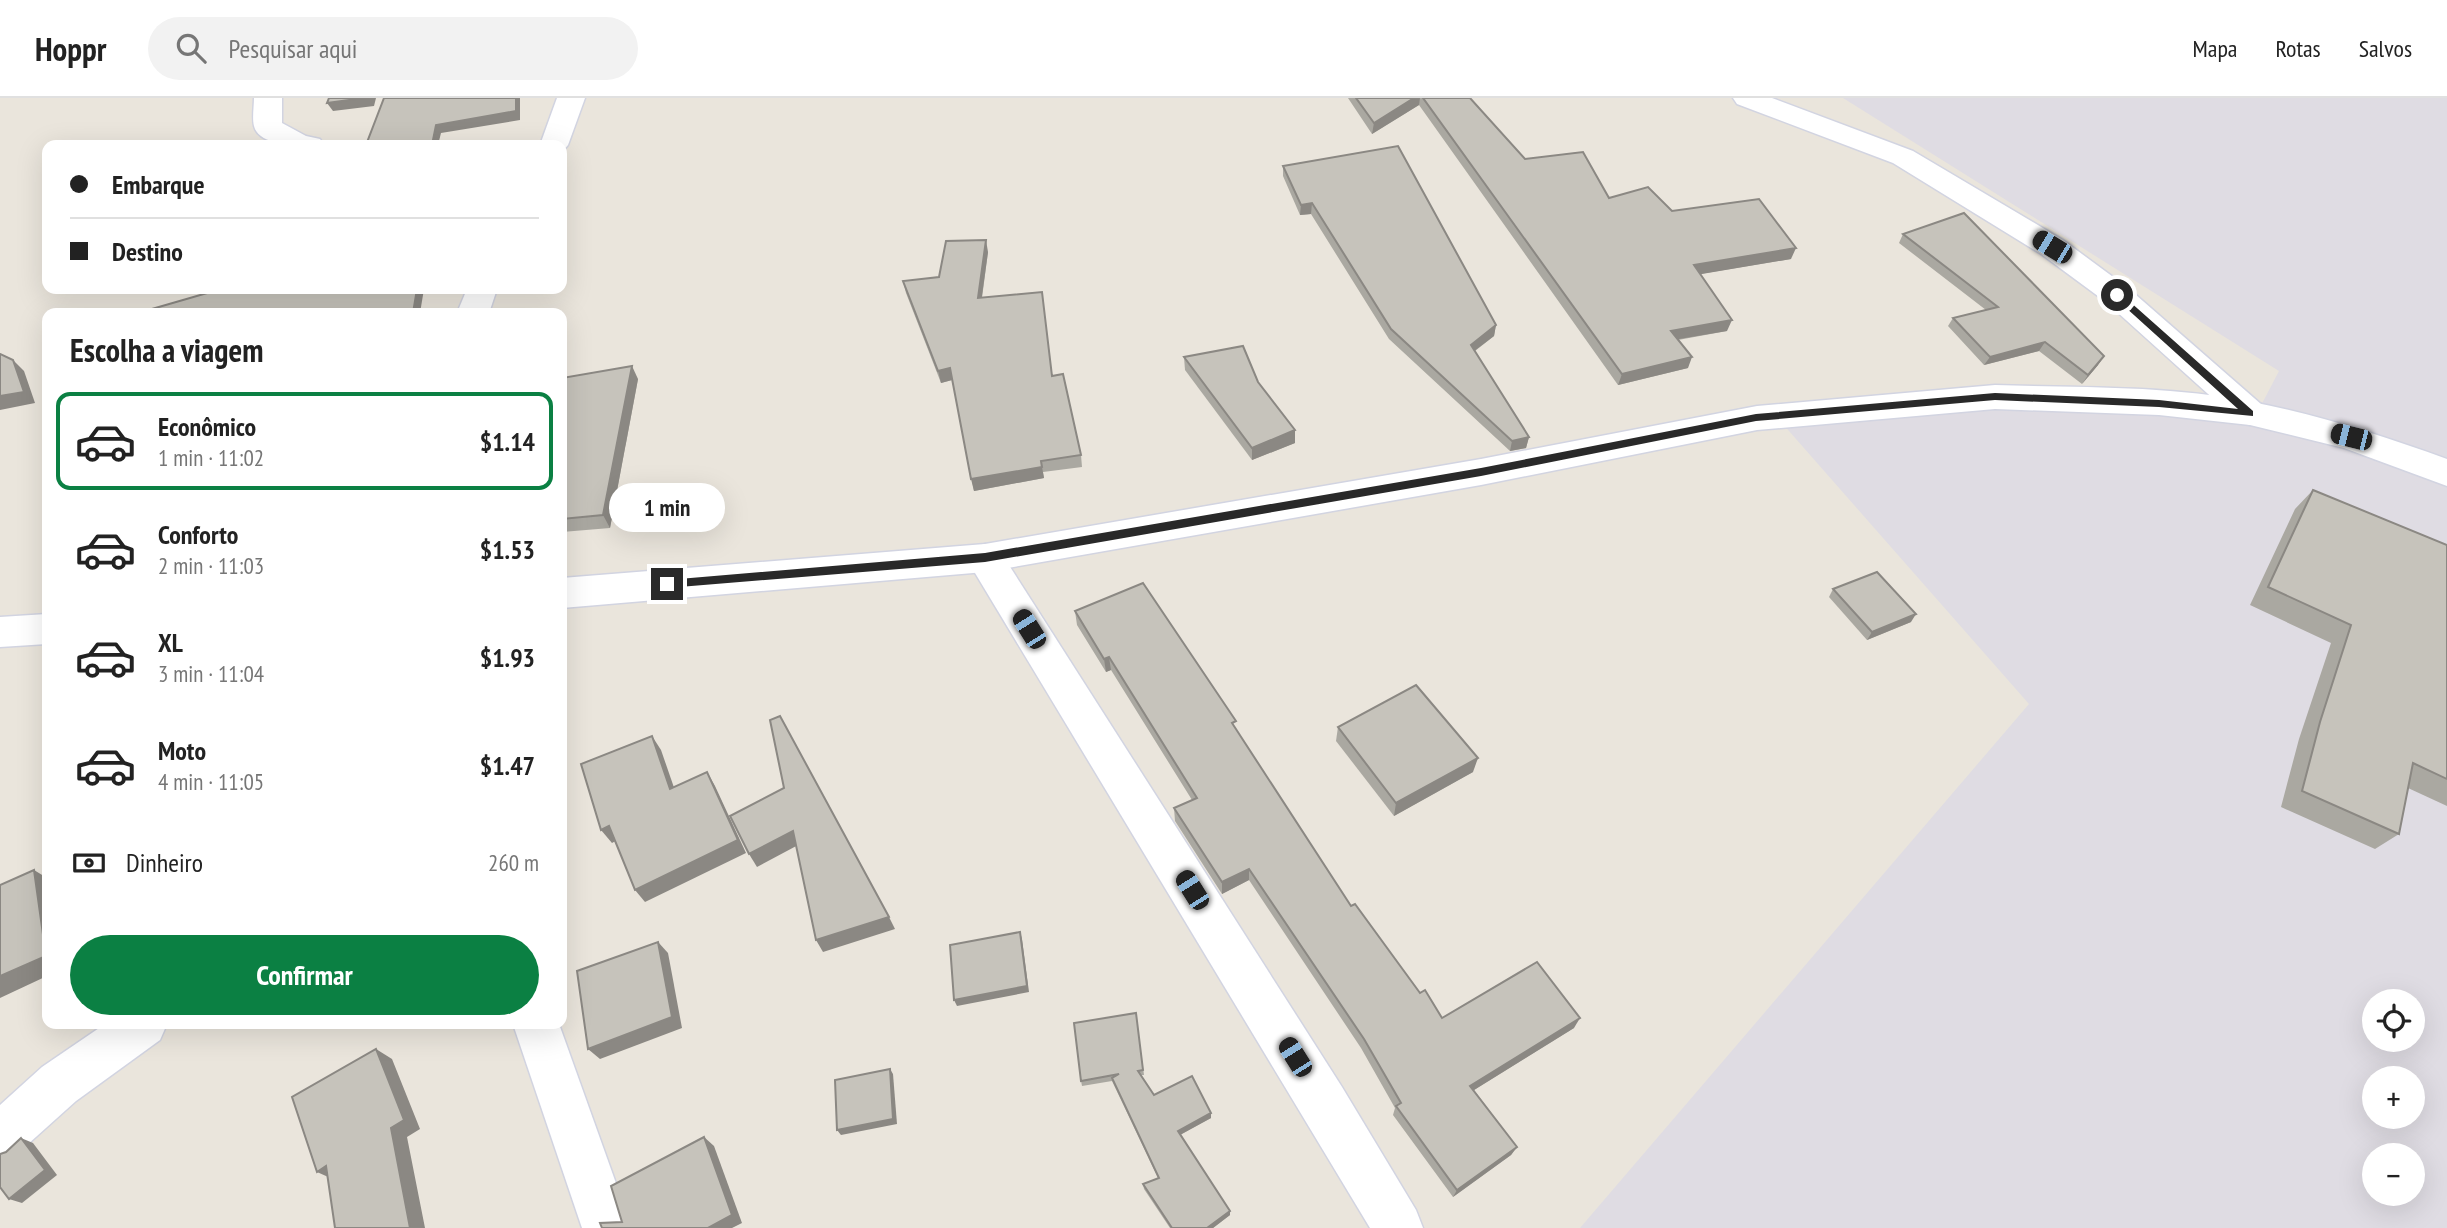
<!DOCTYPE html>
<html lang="pt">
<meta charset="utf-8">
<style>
:root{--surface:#fff;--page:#f2f2f2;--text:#222;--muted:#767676;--line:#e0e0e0;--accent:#0b8043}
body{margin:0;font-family:"PT Sans Narrow",sans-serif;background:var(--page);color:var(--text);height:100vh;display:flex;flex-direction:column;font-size:26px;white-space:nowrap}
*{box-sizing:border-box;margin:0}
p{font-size:23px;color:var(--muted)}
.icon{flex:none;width:38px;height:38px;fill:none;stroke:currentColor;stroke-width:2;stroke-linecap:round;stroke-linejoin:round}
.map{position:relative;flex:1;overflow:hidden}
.panel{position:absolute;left:42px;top:210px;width:525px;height:721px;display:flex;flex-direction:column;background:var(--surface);border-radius:14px;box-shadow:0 7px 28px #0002}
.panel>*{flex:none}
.guide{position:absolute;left:42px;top:42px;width:525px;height:154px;border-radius:14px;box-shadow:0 7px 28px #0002;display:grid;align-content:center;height:154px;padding:0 28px;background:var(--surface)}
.buttons{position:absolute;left:2362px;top:891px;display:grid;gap:14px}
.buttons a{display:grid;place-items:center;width:63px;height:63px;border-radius:50%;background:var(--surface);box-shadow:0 7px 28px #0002;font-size:35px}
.end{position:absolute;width:32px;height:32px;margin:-16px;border:9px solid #292929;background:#fff;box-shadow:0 0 0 4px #fff}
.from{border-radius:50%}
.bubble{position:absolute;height:49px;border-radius:24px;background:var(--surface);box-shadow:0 7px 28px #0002;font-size:23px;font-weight:800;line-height:49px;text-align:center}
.car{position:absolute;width:21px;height:42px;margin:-21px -10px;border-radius:9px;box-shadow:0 0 5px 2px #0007;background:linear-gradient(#222 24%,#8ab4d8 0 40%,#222 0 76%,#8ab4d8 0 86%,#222 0)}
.guide b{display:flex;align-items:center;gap:24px;height:66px;font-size:26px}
.guide b+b{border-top:2px solid var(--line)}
.guide i{width:18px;height:18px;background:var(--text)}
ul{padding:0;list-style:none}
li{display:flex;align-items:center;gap:21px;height:98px;margin:0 14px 10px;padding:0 14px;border:4px solid transparent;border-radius:14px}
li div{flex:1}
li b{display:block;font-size:26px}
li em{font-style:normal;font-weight:800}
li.on{border-color:var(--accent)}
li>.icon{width:63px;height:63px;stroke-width:1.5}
h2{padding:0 28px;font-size:32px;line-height:84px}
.pay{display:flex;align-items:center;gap:18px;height:77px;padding:0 28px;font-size:26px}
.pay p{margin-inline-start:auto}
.button{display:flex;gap:14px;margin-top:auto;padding:14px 28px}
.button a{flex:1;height:80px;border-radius:42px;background:var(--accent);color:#fff;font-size:28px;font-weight:800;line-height:80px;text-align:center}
header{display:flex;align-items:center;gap:42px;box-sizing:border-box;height:98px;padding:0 35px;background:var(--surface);border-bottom:2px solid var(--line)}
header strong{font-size:33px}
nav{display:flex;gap:38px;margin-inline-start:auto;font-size:24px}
.search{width:490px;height:63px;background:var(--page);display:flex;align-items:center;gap:18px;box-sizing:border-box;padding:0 24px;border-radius:38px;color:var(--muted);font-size:26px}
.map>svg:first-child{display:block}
.industrial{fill:#dfdce3;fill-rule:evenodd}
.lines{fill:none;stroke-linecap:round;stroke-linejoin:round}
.street-casing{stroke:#d2d4e1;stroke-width:3}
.secondary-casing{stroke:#d2d4e1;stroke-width:3}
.street{fill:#fff;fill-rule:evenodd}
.secondary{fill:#fff;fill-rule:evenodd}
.wall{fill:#aaa8a1}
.shaded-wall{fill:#8b8883}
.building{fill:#c6c3bb;stroke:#8b8883;stroke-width:2}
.route{fill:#292929}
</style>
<header>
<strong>Hoppr</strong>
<div class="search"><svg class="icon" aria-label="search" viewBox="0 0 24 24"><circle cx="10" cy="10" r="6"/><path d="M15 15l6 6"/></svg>Pesquisar aqui</div>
<nav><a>Mapa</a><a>Rotas</a><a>Salvos</a></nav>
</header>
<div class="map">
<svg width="2447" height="1130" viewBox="0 0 2447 1130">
<rect width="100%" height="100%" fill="#eae5dc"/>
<path class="industrial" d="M1843 0H2447V1130H1580L2029 606 1774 316 2011 308 2255 319 2279 273ZM2375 903H2413V942H2375ZM2375 980H2413V1018H2375ZM2375 1057H2413V1096H2375Z"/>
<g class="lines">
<g class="street-casing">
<g id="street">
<path d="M254 0H282V25L306 38 320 41 324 47C307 48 259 50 254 28 252 20 254 8 254 0Z"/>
<polygon points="557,0 585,0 568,47 562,54 562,47 540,47"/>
<polygon points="1733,0 1772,0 1913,53 2063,142 2128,190 2262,307 2267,315 2262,323 2250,327 2238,323 2106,204 2041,156 1893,65 1737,6"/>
<polygon points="467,191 497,191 489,215 457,215"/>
<polygon points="985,446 998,450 1342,989 1416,1112 1423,1130 1370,1130 972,470 967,460 972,450"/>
<polygon points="105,926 167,926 160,942 76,1003 17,1056 0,1063 0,1007 42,969"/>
<polygon points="513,926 559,926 632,1130 582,1130"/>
</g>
</g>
<g class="secondary-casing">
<g id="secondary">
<path d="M1995 287C2080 290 2168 287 2252 304 2319 317 2383 338 2447 361V388L2344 350 2250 327 2159 317 1995 311 1757 332 1481 387 985 474 562 510V480L985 446 1481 361 1757 308Z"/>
<polygon points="47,516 47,546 0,549 0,519"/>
</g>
</g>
<use href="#street" class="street"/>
<use href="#secondary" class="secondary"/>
</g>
<g class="wall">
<polygon points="1348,0 1470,0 1525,61 1609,100 1672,113 1791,161 1700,176 1727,233 1678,242 1688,270 1618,287 1419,7 1372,36"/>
<polygon points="1283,68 1496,227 1494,238 1475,253 1529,339 1526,350 1510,353 1389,241 1311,116 1300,117 1283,78"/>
<polygon points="1903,136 2098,267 2082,286 2039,253 1984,267 1948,228 1953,220 1986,212 1899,145"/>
<polygon points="988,154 982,200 1052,278 1081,357 1082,369 1043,374 1044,380 974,393 952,282 941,285 906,195 903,183 939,179"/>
<polygon points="1184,259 1258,284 1295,332 1295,345 1252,362 1185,272"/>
<polygon points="562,280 638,281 610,430 562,434"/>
<polygon points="2313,392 2447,447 2447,708 2408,690 2399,736 2375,751 2281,709 2299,641 2331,545 2250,507 2295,411"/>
<polygon points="1833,491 1911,524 1867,542 1829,499"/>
<polygon points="1075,513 1236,631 1351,808 1420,895 1442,920 1574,930 1474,992 1517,1049 1511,1057 1453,1099 1393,1017 1395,1010 1361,950 1249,782 1222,796 1175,723 1174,710 1192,702 1111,572 1106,574 1077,527"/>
<polygon points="1338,629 1473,674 1394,718 1336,643"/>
<polygon points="1136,915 1144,977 1141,977 1154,997 1211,1020 1180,1037 1230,1113 1230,1117 1213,1130 1170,1130 1144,1091 1143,1086 1158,1080 1112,983 1082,988 1081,983"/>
</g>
<g class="shaded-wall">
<polygon points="364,0 376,0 374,8 333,13 327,5"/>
<polygon points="516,0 520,0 520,22 441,35 438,47 432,47 436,27"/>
<polygon points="1414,0 1420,0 1419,7 1372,36 1374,25"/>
<polygon points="1312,105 1311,116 1300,117 1301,107"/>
<polygon points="986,142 988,154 980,212 978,200"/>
<polygon points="1796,150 1791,161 1690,178 1694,167"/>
<polygon points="417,191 424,191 420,215 413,215"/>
<polygon points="1732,222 1727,233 1667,243 1671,233"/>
<polygon points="1496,227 1494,238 1469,257 1471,247"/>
<polygon points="2045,244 2039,253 1984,267 1990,259"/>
<polygon points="2104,258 2098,267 2082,286 2088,277"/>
<polygon points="1692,259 1688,270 1618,287 1622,276"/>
<polygon points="13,262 24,273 35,305 0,312 0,298"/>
<polygon points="632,268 638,281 610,430 603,417"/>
<polygon points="950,270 952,282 941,285 938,273"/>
<polygon points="1295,332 1295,345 1252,362 1252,350"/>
<polygon points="1529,339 1526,350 1510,353 1512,343"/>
<polygon points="1042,369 1044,380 974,393 971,381"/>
<polygon points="1916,516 1911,524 1867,542 1872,534"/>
<polygon points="1109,559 1111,572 1106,574 1104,561"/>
<polygon points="652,638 661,652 679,704 670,691"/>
<polygon points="1478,660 1473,674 1394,718 1396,705"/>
<polygon points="707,674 715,688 746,755 645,804 635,792"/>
<polygon points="609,728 619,741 612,745 601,732"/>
<polygon points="793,733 800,746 757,769 749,756"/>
<polygon points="1249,771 1249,782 1222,796 1222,784"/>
<polygon points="34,772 47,780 47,878 0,900 0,878"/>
<polygon points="889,819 895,831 823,854 816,842"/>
<polygon points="1020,834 1022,841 1029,894 957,908 954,902"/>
<polygon points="658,844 668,855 682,930 600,961 588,951"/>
<polygon points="1580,920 1574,930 1466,997 1470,988"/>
<polygon points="376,951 392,961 420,1031 407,1039 425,1130 410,1130"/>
<polygon points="890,971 893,976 897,1026 841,1037 837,1032"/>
<polygon points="1211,1015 1211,1020 1178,1038 1178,1033"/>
<polygon points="704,1039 714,1048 742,1125 732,1130 708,1130"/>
<polygon points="21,1040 33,1045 57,1077 22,1105 9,1101"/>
<polygon points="1517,1049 1511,1057 1453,1099 1457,1092"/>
<polygon points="326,1068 335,1082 317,1074"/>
<polygon points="1230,1113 1230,1117 1213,1130 1207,1130"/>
</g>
<g class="building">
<polygon points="329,0 364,0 327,5"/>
<polygon points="384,0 516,0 516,13 436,27 432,47 366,47"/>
<polygon points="1356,0 1414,0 1374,25"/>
<polygon points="1423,0 1470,0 1525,61 1583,54 1609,100 1648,89 1672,113 1759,101 1796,150 1694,167 1732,222 1671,233 1692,259 1622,276"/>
<polygon points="1398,48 1496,227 1471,247 1529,339 1512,343 1391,231 1312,105 1301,107 1283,68"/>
<polygon points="1964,115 2104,258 2088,277 2045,244 1990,259 1953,220 1998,209 1903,136"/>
<polygon points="986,142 978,200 1042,194 1052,278 1063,276 1081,357 1041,363 1042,369 971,381 950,270 938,273 903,183 939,179 946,143"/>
<polygon points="221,191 417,191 413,215 138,215"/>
<polygon points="1243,248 1258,284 1295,332 1252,350 1184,259"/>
<polygon points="0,256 13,262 24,294 0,298"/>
<polygon points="632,268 603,417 562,421 562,280"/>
<polygon points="2313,392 2447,447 2447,681 2413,665 2399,736 2302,693 2320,624 2351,527 2268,489"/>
<polygon points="1877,474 1916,516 1872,534 1833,491"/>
<polygon points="1143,485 1236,623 1232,625 1351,808 1355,806 1420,895 1425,892 1442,920 1537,864 1580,920 1470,988 1517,1049 1457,1092 1396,1008 1401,1005 1364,941 1249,771 1222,784 1174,710 1197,700 1109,559 1104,561 1075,513"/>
<polygon points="1416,587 1478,660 1396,705 1338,629"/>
<polygon points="780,618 889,819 816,842 793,733 749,756 730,718 784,690 770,622"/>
<polygon points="652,638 670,691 707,674 738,742 635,792 609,728 601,732 581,666"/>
<polygon points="34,772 46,858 0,878 0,787"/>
<polygon points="1020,834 1027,888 954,902 950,847"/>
<polygon points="658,844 672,919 588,951 577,873"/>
<polygon points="1136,915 1143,972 1138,973 1154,997 1192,978 1211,1015 1178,1033 1230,1113 1207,1130 1172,1130 1143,1086 1159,1080 1112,980 1119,976 1081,983 1074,925"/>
<polygon points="376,951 404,1022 391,1030 410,1130 335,1130 326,1068 317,1074 292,999"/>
<polygon points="890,971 893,1021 837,1032 835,982"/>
<polygon points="704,1039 732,1117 708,1130 602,1130 600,1125 622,1124 611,1088"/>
<polygon points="21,1040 45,1072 9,1101 0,1089 0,1056 6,1054"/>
</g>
<polygon class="route" points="2114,195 2120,195 2253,313 2253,318 2159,309 1995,302 1756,323 1481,378 985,464 667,490 662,486 667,482 985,455 1481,370 1756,316 1995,295 2159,302 2238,311 2114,199"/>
</svg>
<div class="buttons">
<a><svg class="icon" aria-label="locate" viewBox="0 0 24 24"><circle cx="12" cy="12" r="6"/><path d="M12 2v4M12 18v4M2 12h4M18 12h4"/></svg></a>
<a>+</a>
<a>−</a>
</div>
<i class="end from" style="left:2117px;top:197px"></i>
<i class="end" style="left:667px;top:486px"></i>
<div class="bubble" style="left:609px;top:385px;width:116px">1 min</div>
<i class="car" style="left:2052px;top:149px;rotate:301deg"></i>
<i class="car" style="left:2351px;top:339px;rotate:284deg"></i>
<i class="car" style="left:1029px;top:531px;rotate:328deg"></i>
<i class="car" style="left:1192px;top:792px;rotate:328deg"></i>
<i class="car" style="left:1295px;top:959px;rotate:328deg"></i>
<div class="guide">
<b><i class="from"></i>Embarque</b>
<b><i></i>Destino</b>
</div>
<section class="panel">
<h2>Escolha a viagem</h2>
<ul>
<li class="on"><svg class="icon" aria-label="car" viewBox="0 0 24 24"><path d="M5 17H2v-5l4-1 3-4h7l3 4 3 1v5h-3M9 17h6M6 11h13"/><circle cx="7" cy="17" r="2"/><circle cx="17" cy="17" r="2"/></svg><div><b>Econômico</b><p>1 min · 11:02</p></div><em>$1.14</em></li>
<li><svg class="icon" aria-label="car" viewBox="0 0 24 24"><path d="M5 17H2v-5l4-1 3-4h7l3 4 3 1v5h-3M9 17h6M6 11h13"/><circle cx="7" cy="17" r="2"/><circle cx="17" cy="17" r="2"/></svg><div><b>Conforto</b><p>2 min · 11:03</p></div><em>$1.53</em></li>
<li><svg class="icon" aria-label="car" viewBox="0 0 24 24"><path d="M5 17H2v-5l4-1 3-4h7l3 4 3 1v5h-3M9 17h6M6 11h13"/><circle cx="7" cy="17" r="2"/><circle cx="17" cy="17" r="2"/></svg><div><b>XL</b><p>3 min · 11:04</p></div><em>$1.93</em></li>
<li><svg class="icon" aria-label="car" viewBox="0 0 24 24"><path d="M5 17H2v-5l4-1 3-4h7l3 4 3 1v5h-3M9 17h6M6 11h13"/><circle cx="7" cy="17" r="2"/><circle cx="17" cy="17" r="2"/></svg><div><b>Moto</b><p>4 min · 11:05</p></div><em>$1.47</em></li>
</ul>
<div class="pay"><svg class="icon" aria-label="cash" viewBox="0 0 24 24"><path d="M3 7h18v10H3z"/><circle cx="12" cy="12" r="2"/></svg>Dinheiro<p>260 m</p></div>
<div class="button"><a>Confirmar</a></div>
</section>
</div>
